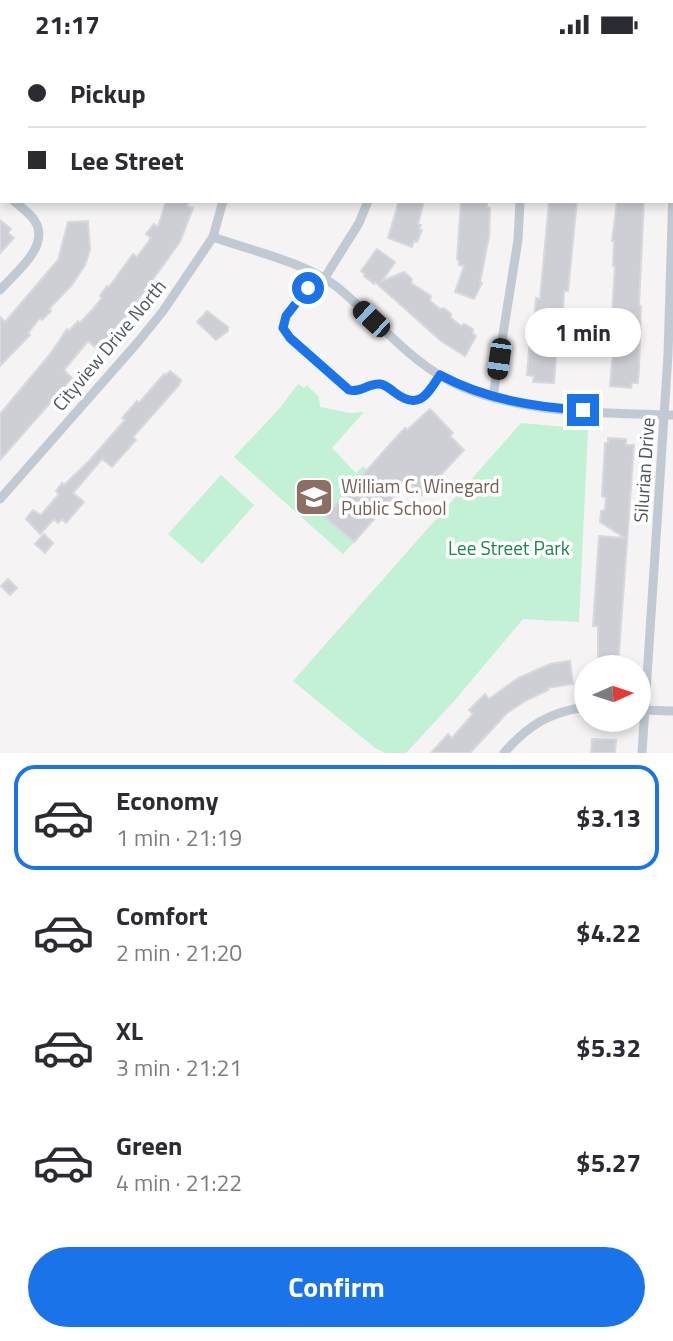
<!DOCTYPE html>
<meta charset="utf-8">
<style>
:root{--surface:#fff;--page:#f2f2f3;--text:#2b2b33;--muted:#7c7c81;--line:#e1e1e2;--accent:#1a73e8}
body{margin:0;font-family:"Titillium Web",sans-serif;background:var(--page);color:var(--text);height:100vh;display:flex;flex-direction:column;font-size:26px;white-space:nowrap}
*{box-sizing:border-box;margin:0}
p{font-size:23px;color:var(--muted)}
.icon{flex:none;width:38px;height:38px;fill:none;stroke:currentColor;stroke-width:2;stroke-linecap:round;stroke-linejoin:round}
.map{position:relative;height:704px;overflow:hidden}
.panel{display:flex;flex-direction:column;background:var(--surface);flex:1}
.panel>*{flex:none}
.banner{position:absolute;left:0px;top:0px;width:674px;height:154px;box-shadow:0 4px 10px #0003;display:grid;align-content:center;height:154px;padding:0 28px;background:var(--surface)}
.needle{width:46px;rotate:87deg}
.controls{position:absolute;left:574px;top:606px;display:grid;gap:14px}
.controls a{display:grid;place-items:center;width:77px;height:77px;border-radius:50%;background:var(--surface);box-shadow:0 4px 10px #0003;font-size:35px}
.end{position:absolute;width:32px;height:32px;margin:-16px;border:9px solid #1a73e8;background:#fff;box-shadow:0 0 0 4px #fff}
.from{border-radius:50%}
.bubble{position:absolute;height:49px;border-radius:24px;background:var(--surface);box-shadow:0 4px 10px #0003;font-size:23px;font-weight:700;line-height:49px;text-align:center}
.car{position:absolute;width:21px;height:42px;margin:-21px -10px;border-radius:9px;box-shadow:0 0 5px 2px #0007;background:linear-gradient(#222 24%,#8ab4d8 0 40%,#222 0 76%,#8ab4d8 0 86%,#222 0)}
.banner b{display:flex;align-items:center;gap:24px;height:66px;font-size:26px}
.banner b+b{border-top:2px solid var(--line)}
.banner i{width:18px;height:18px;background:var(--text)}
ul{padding:12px 0 0;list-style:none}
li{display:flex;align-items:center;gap:21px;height:105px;margin:0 14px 10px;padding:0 14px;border:4px solid transparent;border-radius:21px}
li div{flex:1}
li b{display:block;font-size:26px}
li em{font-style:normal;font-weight:700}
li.on{border-color:var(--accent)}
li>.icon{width:63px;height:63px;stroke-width:1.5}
.action{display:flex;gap:14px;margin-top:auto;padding:14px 28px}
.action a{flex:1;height:80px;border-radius:42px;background:var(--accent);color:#fff;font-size:28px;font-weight:700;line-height:80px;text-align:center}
.status{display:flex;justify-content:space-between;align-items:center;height:49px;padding:0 35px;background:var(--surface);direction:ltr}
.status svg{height:19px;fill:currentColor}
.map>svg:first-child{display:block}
.green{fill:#c3f1d5}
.building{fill:#cdcfd5;stroke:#d7d9de;stroke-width:2}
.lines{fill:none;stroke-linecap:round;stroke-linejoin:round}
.service{stroke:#c1cad2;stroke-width:4.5}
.minor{stroke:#c1cad2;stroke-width:9}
.secondary{stroke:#c1cbd6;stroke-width:12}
.route{stroke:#1a73e8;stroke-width:9}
.labels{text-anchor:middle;stroke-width:7;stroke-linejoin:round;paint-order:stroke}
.street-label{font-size:19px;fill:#4a5661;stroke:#fff}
.education-label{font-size:19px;fill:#785e54;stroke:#fff;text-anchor:start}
.park-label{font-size:19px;fill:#17864f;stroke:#fff}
</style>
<div class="status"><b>21:17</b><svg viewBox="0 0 49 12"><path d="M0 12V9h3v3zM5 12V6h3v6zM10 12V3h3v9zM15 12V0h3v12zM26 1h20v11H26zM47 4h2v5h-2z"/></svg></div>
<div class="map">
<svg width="673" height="704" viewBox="0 0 673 704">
<rect width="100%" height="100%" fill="#f5f3f3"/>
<g class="green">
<path d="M298 335 304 339 307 336 319 348 320 358 350 364 364 363 332 399C341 407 347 416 356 424L363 417 367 421 326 468 354 493 343 505 234 408 279 360Z"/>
<polygon points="521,374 588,380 579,573 523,570 455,651 406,704 385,704 375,699 293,632"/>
<polygon points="221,426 254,456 202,515 168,485"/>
</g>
<g class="building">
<polygon points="166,152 189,152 187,157 193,159 180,193 124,270 97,300 88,292 64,321 72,329 0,411 0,365 51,304 67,280 69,282 78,272 80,274 92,261 102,249 100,247 107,237 109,238 133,205 137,208 151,189 146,185 154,175 158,178"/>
<polygon points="399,152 424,152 418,175 421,176 419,180 422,181 417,193 414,192 412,198 388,189"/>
<polygon points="461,152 487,152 487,158 490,159 489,188 480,233 482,234 474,250 455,243 464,217 459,216 459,212 457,210"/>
<polygon points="549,152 577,152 568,242 564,242 562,282 558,282 554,334 533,333 534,327 527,326 530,289 533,289 536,249 540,250"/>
<polygon points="617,152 644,152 639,256 641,257 639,320 638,334 632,334 631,339 610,337 613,302 611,302 611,280 615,217 613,217 614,192 612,192"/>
<polygon points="0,171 11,180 8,184 14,189 0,204"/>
<polygon points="88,172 90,201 85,216 72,236 49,260 51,262 42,271 40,269 28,284 30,286 0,317 0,268 5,273 58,211 68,173"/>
<polygon points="377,200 395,213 382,232 404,223 412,230 411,234 431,247 430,252 440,260 444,259 451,265 451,269 461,277 464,275 473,280 473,285 476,287 465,307 441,292 375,233 374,235 364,227 365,225 361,222"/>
<polygon points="207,262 228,278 228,282 216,291 197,273"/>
<polygon points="170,322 181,331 179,336 133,388 136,391 112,418 102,410 90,424 73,444 84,453 66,474 62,470 58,474 54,470 40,485 26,470 33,461 41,466 59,445 56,442 62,434 64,436 89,412 125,371 122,369 137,352 139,354 164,325 166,326"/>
<polygon points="430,360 453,384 450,387 464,401 422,446 407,433 354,493 325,468 401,383 405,379 407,381"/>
<polygon points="608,389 626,390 626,396 634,396 618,618 598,618 598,577 593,577 599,487 625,489 600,473 601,462 605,461 606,449 602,447 605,394 608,394"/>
<polygon points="44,485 53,494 45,504 35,495"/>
<polygon points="8,530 17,539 10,546 1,537"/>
<polygon points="570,612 573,635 547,639 548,641 525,652 507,664 470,704 431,704 448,685 452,689 473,665 469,661 485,645 489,650 518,629 550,615"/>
<polygon points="592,690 616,691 615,704 591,704"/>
</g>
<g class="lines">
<path class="service" d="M318 227 286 267 283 279C289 291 343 339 355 342 363 341 368 334 376 335 385 335 390 340 396 345 420 362 428 344 440 327"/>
<g class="minor">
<polyline points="530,2 531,0"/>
<polyline points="0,48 2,49"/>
<polyline points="0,86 2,85"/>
<polyline points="0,140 2,142"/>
<path d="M213 188C252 202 305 213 337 238 378 271 412 317 462 338 527 365 603 364 673 366"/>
<polyline points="324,230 359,174 368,152"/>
<path d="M0 241C14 225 47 200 37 176 33 166 22 159 14 152"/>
<polyline points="493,348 518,191 520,152"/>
<polyline points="0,450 138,293 163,262 213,188 223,152"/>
<polyline points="639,661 673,662"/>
<path d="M504 704C528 676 550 663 586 658"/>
<polyline points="642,704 668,306 673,140"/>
</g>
<g class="secondary">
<polyline points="95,0 99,2"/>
<polyline points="672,36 673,36"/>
</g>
</g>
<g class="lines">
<path class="route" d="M308 239 286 267 283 279 290 289 349 341C361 344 368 334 380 335 386 336 389 339 394 343 419 362 427 346 440 326 485 350 533 358 583 361"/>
</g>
<defs>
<g id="school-square" transform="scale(2.0125)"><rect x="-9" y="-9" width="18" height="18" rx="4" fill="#8d6e63" stroke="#fff"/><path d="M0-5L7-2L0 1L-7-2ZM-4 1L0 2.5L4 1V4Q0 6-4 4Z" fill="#fff"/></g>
</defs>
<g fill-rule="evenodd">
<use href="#school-square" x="314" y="448"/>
</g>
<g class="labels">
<g class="street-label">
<text transform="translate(109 296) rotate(-50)" y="7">Cityview Drive North</text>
<text transform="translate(644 421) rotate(-86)" y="7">Silurian Drive</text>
</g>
<g class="education-label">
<text x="341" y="444">William C. Winegard<tspan x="341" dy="22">Public School</tspan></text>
</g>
<g class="park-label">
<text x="509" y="506">Lee Street Park</text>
</g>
</g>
</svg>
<div class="controls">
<a><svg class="needle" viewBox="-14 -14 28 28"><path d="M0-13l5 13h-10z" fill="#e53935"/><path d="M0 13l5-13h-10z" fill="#7c7c81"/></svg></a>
</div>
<i class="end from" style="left:308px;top:239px"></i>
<i class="end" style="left:583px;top:361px"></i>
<div class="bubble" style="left:525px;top:259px;width:116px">1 min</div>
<i class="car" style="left:371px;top:270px;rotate:313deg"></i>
<i class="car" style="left:499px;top:310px;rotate:188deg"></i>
<div class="banner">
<b><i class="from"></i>Pickup</b>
<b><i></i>Lee Street</b>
</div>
</div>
<section class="panel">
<ul>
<li class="on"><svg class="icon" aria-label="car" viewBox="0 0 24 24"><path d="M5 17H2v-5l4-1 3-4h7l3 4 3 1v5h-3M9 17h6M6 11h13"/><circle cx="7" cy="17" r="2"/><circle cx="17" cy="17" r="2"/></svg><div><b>Economy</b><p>1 min · 21:19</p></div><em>$3.13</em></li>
<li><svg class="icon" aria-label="car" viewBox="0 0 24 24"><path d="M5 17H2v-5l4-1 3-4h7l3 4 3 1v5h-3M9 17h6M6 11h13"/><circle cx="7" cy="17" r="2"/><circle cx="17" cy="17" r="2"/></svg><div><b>Comfort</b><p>2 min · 21:20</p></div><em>$4.22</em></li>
<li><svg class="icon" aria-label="car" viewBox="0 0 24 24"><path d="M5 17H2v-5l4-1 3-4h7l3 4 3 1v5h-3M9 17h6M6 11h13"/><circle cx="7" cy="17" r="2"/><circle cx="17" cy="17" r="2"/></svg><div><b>XL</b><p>3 min · 21:21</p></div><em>$5.32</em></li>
<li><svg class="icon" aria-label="car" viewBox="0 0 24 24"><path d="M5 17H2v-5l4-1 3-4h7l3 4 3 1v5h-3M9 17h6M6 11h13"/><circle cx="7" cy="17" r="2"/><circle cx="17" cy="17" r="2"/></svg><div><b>Green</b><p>4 min · 21:22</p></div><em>$5.27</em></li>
</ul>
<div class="action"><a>Confirm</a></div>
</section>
